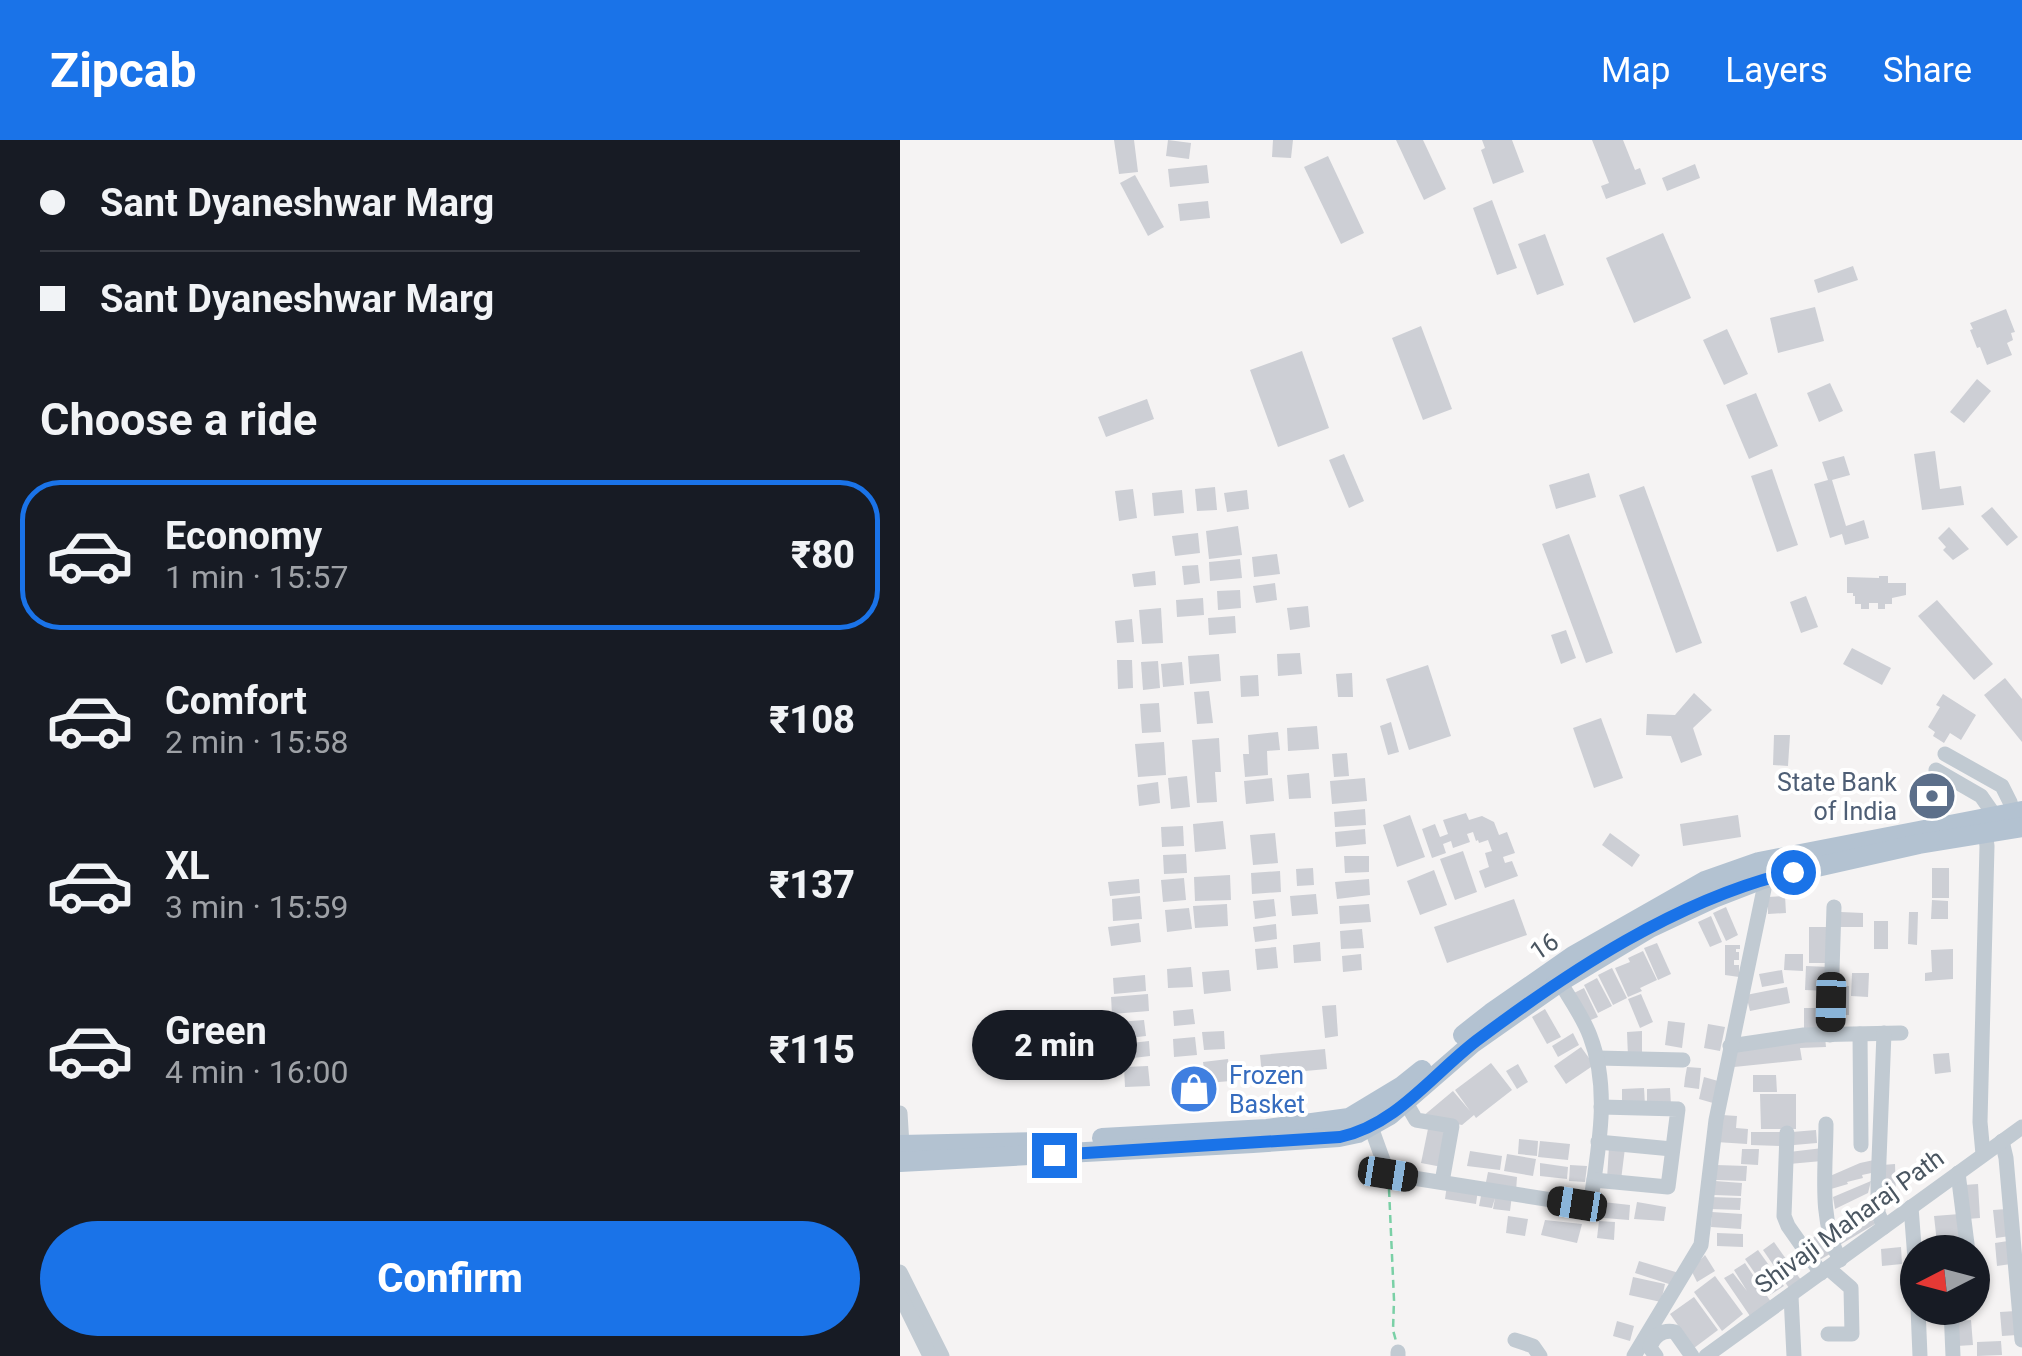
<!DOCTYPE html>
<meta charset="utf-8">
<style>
:root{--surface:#171b24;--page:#242831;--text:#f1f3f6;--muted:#9ea1a6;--line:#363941;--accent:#1a73e8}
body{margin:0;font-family:Roboto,sans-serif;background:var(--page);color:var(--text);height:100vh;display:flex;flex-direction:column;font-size:38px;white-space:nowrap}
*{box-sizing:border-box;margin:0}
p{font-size:32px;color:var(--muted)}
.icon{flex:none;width:55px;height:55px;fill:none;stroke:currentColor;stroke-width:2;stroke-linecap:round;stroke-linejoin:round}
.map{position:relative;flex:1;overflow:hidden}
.sheet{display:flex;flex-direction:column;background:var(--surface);width:900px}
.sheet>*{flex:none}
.guide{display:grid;align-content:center;height:220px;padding:0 40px;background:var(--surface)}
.needle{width:65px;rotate:264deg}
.controls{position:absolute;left:1000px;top:1095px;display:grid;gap:20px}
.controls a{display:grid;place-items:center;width:90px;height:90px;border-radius:50%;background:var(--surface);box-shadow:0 2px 8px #0004;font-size:50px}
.end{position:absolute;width:45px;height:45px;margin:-22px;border:12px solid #1a73e8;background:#fff;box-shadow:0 0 0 5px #fff}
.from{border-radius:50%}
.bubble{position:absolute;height:70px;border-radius:35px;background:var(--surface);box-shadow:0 2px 8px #0004;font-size:32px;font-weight:800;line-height:70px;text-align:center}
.car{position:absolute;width:30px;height:60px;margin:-30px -15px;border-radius:12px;box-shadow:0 0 8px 2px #0007;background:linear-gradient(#222 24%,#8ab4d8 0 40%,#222 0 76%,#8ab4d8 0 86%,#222 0)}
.guide b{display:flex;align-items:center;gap:35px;height:95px;font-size:38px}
.guide b+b{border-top:2px solid var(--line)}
.guide i{width:25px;height:25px;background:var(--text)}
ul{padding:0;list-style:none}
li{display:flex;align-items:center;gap:30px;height:150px;margin:0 20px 15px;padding:0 20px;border:5px solid transparent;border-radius:40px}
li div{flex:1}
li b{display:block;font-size:38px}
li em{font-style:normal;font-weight:800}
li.current{border-color:var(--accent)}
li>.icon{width:90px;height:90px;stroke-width:1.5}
h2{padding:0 40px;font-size:45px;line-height:120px}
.action{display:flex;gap:20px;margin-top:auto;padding:20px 40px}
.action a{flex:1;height:115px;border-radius:60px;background:var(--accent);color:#fff;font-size:40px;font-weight:800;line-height:115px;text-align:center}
header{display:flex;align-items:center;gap:60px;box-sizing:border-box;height:140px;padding:0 50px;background:var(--accent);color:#fff}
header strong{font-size:48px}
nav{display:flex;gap:55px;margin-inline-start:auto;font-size:35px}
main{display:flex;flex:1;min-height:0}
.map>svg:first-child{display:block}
.building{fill:#cdcfd5}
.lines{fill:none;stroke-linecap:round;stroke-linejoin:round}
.path{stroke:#7ad0a6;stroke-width:2.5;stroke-dasharray:8 5;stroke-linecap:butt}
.minor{stroke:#c1cad2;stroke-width:15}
.major{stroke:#b3c2d1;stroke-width:20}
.route{stroke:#1a73e8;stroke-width:12}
.labels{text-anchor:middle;stroke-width:8;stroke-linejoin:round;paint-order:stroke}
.service-label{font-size:25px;fill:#4e5e75;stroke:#fff;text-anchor:end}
.street-label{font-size:25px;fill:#4a5661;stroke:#fff}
.shop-label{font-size:25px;fill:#366cbe;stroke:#fff;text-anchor:start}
</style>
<header>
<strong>Zipcab</strong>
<nav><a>Map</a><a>Layers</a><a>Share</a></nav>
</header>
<main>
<section class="sheet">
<div class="guide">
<b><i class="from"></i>Sant Dyaneshwar Marg</b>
<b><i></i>Sant Dyaneshwar Marg</b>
</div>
<h2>Choose a ride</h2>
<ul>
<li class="current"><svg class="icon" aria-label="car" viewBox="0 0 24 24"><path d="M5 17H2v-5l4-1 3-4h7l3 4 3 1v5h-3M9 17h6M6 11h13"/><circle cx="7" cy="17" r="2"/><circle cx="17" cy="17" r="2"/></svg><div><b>Economy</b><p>1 min · 15:57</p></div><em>₹80</em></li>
<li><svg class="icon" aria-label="car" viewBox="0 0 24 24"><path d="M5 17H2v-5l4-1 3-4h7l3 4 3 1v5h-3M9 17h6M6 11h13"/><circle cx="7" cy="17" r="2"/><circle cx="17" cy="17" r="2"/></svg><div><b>Comfort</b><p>2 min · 15:58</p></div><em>₹108</em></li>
<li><svg class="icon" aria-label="car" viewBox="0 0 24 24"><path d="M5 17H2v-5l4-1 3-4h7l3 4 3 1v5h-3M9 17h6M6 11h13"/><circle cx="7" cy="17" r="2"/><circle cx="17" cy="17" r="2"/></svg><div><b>XL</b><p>3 min · 15:59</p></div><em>₹137</em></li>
<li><svg class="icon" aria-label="car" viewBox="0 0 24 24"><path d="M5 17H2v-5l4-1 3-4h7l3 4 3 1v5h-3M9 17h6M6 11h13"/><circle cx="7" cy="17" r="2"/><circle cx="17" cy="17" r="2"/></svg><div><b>Green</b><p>4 min · 16:00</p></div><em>₹115</em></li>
</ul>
<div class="action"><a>Confirm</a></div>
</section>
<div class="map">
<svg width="1122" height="1216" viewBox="0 0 1122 1216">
<rect width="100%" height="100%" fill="#f5f3f3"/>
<g class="building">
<polygon points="214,0 234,0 238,32 219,34"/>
<polygon points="268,0 291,3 289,19 266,16"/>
<polygon points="373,0 393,0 391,18 372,17"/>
<polygon points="496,0 523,0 546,49 524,60"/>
<polygon points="582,0 612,0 624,32 593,44 581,10 585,8"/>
<polygon points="692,0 723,0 735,30 740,28 746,44 706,59 701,46 709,43"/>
<polygon points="428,16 464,93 441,104 404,27"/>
<polygon points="795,24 800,38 767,51 762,38"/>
<polygon points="307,25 309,43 270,47 268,29"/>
<polygon points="235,35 264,87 248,96 220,43"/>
<polygon points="592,60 617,128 597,135 573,68"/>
<polygon points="308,61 310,78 280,81 278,64"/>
<polygon points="763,93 791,158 734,183 706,118"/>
<polygon points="645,94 664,145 637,155 618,104"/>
<polygon points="953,126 958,140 918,153 914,140"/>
<polygon points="915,167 924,201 878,213 870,178"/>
<polygon points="1106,169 1115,192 1111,193 1113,200 1107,203 1112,215 1087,225 1080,207 1077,208 1070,190 1073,189 1070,183"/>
<polygon points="521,186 552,269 523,280 492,198"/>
<polygon points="827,189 848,234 824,245 803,200"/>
<polygon points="402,211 429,288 378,307 350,230"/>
<polygon points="1077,239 1091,251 1064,283 1050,272"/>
<polygon points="930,243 943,271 919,282 907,253"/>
<polygon points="856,253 878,306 849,319 826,265"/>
<polygon points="247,259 254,279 206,297 198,277"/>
<polygon points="1035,311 1040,349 1061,346 1064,365 1022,370 1014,314"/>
<polygon points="444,314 464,361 449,368 429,320"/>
<polygon points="944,316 950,335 932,340 946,386 964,380 969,398 945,405 942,394 930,398 914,344 928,340 922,322"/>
<polygon points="872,329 898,405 877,412 851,336"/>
<polygon points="689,333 696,357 656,369 649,345"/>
<polygon points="744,346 802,503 776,513 719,355"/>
<polygon points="315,347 317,370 297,371 295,349"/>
<polygon points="233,349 237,378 219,381 215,351"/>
<polygon points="282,350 284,373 254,376 252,353"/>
<polygon points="347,350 349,369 327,372 324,353"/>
<polygon points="1092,367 1118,397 1107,406 1081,376"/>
<polygon points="338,386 342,415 309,419 306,391"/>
<polygon points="1049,387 1069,409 1053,420 1043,410 1046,407 1038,398"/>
<polygon points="298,393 300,413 275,416 272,396"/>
<polygon points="669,394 713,513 686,523 642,404"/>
<polygon points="377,414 380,434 354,437 352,417"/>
<polygon points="340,419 342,438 310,441 309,422"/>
<polygon points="298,425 300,443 284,445 282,426"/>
<polygon points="255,431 256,445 234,447 232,434"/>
<polygon points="979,436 988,436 988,443 1006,443 1006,455 992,458 992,464 985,464 985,469 978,469 978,463 969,463 969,469 961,469 961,464 955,464 955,456 953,456 953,453 947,453 947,437 979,438"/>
<polygon points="375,443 377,460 356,463 353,446"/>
<polygon points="340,450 341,468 318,470 317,451"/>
<polygon points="906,456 918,487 901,493 890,462"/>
<polygon points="303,458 304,475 277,477 276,460"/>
<polygon points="1037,460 1093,524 1074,540 1018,476"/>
<polygon points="408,466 410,487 390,490 387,468"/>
<polygon points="261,468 263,503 242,504 239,470"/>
<polygon points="335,476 336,493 309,495 308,478"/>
<polygon points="232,479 234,502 217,503 215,481"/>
<polygon points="666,490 676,518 661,524 651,495"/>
<polygon points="952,508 991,528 982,545 943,524"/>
<polygon points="400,513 402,534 378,536 377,514"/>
<polygon points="319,514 321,541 290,544 288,516"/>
<polygon points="217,520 232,520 233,548 218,549"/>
<polygon points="258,521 260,548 243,550 241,522"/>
<polygon points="282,522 284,545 263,547 261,524"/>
<polygon points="528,525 551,596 509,610 486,539"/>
<polygon points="452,533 453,557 438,557 436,534"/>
<polygon points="358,535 359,556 341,557 340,536"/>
<polygon points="1105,538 1122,559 1122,602 1084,555"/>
<polygon points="309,551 313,583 297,584 294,552"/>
<polygon points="794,553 812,570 793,588 802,615 781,623 771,596 746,595 747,574 775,575"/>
<polygon points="1043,554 1076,575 1061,600 1050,593 1044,603 1033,596 1035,592 1028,587 1040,567 1036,565"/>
<polygon points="259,563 261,592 242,593 240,564"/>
<polygon points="701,578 723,638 694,648 673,588"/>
<polygon points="491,582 499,612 488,615 480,586"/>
<polygon points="417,586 419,609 388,611 387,588"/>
<polygon points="378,592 380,610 367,611 368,635 345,637 343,614 349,614 348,595"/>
<polygon points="874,595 890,595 888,626 873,625"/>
<polygon points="319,598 321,632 315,632 317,662 297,663 292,600"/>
<polygon points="264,602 266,635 238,637 235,604"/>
<polygon points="447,613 449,636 434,637 432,614"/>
<polygon points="409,633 411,658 389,659 387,635"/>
<polygon points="287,636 290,667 271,669 268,638"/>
<polygon points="372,638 374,661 346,664 344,641"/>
<polygon points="465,638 467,661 432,664 430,641"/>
<polygon points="258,642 260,663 239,666 237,645"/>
<polygon points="465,669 466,685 435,687 434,672"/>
<polygon points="566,673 569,680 582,676 594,682 599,695 607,692 615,713 603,717 605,723 612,721 618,736 585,748 579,731 589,727 585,713 592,711 588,700 579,703 578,700 576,701 573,692 567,694 570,702 553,708 551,701 543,704 546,713 532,718 522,689 535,684 540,697 548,694 543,680"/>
<polygon points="510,675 525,717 497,727 483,685"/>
<polygon points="838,675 841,697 783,706 780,684"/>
<polygon points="323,681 326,709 295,712 293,684"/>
<polygon points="283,686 284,706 262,707 261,687"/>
<polygon points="465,689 466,704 436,707 435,692"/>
<polygon points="375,693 378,723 353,725 350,695"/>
<polygon points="710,693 740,715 732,727 702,705"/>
<polygon points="563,711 577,752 555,760 540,719"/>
<polygon points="286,714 287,733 264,734 263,715"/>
<polygon points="444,716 469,716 469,732 445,733"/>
<polygon points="413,728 414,745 397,746 396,729"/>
<rect x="1032" y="728" width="17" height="30"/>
<polygon points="534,730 547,765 520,775 507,741"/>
<polygon points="380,731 381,752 352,754 351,733"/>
<polygon points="330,735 331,760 295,761 294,737"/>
<polygon points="284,738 286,760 263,762 261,740"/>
<polygon points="239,739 240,753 210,756 208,742"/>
<polygon points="469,739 470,755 437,759 435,742"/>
<polygon points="416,754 418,774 392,776 390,756"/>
<polygon points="240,756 242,779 213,781 212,759"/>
<polygon points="885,756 886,773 868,774 868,757"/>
<polygon points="374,759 376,776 355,779 353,761"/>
<polygon points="614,759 627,795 547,823 534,787"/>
<polygon points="1032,760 1048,761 1048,779 1031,779"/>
<polygon points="327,764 328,786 295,788 293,766"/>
<polygon points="469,764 471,782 440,784 439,766"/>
<polygon points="826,767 838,795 826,801 813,773"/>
<polygon points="289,768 292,789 267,792 265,770"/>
<polygon points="941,772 963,773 963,787 940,787"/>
<polygon points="1009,772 1018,772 1017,805 1008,804"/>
<polygon points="811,776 822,802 810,807 798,782"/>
<rect x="974" y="781" width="14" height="28"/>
<polygon points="239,783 241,802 211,806 208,787"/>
<polygon points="376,784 377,799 355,802 353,787"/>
<rect x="909" y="787" width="21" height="36"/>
<polygon points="462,789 464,808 441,809 440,791"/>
<polygon points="420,802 421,821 394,823 393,805"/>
<polygon points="757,803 771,834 758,840 744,808"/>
<polygon points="825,805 840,805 840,809 836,809 836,812 839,812 839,820 834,820 834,825 839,825 839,837 825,835"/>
<polygon points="376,807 378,828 357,830 355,809"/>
<polygon points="1053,809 1053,839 1025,841 1025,833 1032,832 1031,810"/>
<polygon points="743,811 757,840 740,848 742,851 728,857 715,828 730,822 728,818"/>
<polygon points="461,814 462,830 443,832 442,816"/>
<polygon points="885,814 903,814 903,831 884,830"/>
<polygon points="906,826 929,827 928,851 905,850"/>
<polygon points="291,827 293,847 268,848 267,829"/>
<polygon points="712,828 727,858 713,865 698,835"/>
<polygon points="329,830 331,851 304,854 302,832"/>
<polygon points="882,830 884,843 862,847 859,834"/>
<polygon points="952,833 969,833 968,857 951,856"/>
<polygon points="245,835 246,851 214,854 213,838"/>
<polygon points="697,838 712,866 698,873 684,845"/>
<polygon points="937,846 949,846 949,875 938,875"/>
<polygon points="887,847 890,863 850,871 846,855"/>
<polygon points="684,848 698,877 686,882 672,854"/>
<polygon points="248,854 249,871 212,874 211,857"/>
<polygon points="741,854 753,882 740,888 728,859"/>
<polygon points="436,865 438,896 425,898 422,866"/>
<rect x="904" y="868" width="22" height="23"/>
<polygon points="293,869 295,884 274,886 273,871"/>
<polygon points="645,869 661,897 647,904 632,877"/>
<polygon points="244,880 246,896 220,899 218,882"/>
<polygon points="768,881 785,883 782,908 765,905"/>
<polygon points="808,884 825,887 820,911 804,908"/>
<polygon points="324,891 325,909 304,910 302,892"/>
<polygon points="742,891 742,917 728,917 727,892"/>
<polygon points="673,893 679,905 658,917 652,906"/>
<polygon points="295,897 297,915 274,917 273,899"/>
<polygon points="925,897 926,907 900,908 902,920 834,927 837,910"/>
<polygon points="249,901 250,916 216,920 214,905"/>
<polygon points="681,907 694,925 666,944 654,926"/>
<polygon points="425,909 427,929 362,935 360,915"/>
<polygon points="1049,913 1051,932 1035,934 1033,914"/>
<polygon points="328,919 331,941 306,943 303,922"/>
<polygon points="591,923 612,950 576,978 574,975 562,985 522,977 553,951 570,971 555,950"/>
<polygon points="618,924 628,942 617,949 606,931"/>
<polygon points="248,926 250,946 225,947 224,927"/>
<polygon points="787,927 801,928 799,949 784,947 785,938 787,938 785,938"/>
<polygon points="853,935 876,935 877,952 853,952"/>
<polygon points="804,937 818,941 813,963 799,959"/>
<polygon points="744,948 745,965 722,966 722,949"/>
<polygon points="770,948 771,965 747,964 747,949"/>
<polygon points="860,954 896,954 896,989 861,989"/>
<polygon points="822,975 837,976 836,988 848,989 847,1004 816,1002"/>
<polygon points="529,984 550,988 542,1027 521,1023"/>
<polygon points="916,990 917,1003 894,1005 892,992"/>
<polygon points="851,992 882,992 882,1006 851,1005"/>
<polygon points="619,999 638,1001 637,1016 618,1014"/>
<polygon points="640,1001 670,1004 668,1020 638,1017"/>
<polygon points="709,1007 725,1008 721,1040 707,1039"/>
<polygon points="923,1008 922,1021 889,1024 889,1012"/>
<polygon points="842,1009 859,1009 858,1025 841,1024"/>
<polygon points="570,1011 602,1016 600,1030 567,1026"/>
<polygon points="607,1014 636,1019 633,1036 604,1031"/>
<polygon points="974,1020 976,1032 962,1035 963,1038 947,1042 948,1044 931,1049 930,1036 960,1023"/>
<polygon points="640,1023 668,1027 667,1039 640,1036"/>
<polygon points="995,1024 996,1053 983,1054 982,1025"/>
<polygon points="670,1025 687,1026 685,1042 669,1041"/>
<polygon points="816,1025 847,1026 846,1041 816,1040"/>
<polygon points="588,1032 617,1037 616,1051 585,1047"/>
<polygon points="815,1041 842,1043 841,1056 814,1055"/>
<polygon points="971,1041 968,1053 935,1069 933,1057"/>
<polygon points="1078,1044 1080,1078 1067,1079 1064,1045"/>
<polygon points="547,1045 578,1049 576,1064 545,1059"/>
<polygon points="582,1051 612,1055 610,1071 593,1069 595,1058 592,1068 579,1066"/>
<polygon points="810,1057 841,1058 840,1070 810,1069"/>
<polygon points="694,1061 730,1065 729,1080 692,1077"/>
<polygon points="737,1062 766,1067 764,1081 734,1079"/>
<polygon points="1107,1069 1110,1096 1096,1098 1093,1070"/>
<polygon points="812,1072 842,1074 841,1089 811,1087"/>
<polygon points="968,1072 975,1084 938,1106 931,1095"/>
<polygon points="1060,1074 1064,1112 1038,1112 1034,1076"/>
<polygon points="608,1076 628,1079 625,1096 606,1093"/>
<polygon points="645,1080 682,1084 677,1103 641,1095"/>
<polygon points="699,1081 715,1082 714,1100 697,1098"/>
<polygon points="817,1093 843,1094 843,1107 817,1106"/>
<polygon points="919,1094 930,1114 916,1122 905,1102"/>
<polygon points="1108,1101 1111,1124 1097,1126 1095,1103"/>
<polygon points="874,1102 901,1140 889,1148 863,1110"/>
<polygon points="1001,1107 1002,1124 982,1126 981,1109"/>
<polygon points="858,1110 884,1146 870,1155 845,1119"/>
<polygon points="805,1115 815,1131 797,1142 791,1130"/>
<polygon points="739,1121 779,1133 775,1146 735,1133"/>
<polygon points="845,1123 871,1162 850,1176 824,1138 833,1133 847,1151 834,1130"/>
<polygon points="815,1136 843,1174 822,1191 794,1152"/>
<polygon points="733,1137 765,1144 761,1162 729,1155"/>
<polygon points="794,1157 818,1190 794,1208 770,1174"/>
<polygon points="1116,1171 1117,1195 1102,1196 1100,1172"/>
<polygon points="1071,1180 1073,1205 1057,1206 1055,1181"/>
<polygon points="717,1181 734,1186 730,1201 713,1196"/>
<polygon points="1101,1201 1102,1215 1077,1216 1077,1202"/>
</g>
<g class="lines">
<polyline class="path" points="489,1049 494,1160 493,1190 496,1201"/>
<g class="minor">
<polyline points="1045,614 1102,646 1110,662 1115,679"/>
<polyline points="1036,630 1081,656 1095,676"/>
<polyline points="960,894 961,1005"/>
<polyline points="930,895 934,767"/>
<polyline points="830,906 904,895 1001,893"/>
<polyline points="697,918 783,920"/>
<polyline points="505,961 516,980 552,986 542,1042"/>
<polyline points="0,973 2,1005"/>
<path d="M926 984C926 1028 918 1080 940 1120"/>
<path d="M471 987 488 1034 690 1066C698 1011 711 950 690 896 683 877 670 859 660 842"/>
<polyline points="887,993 884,1076 888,1086 921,1133"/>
<polyline points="1102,1001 1106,1018 1122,1200"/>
<polyline points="698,1002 772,1009"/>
<polyline points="1083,1014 1080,982 1087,706 1084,684"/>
<polyline points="1058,1033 1068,1112"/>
<polyline points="694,1040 768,1047 778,969 701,967"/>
<polyline points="1011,1067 1018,1158"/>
<polyline points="984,1087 978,1073 978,1045 984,893"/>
<polyline points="0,1132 42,1216"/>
<polyline points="0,1155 30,1216"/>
<polyline points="891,1156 894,1216"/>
<polyline points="1018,1168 1020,1216"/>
<polyline points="1051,1168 1053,1216"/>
<polyline points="928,1194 952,1194 951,1148 928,1128"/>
<polyline points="615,1200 633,1206 640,1216"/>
<polyline points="498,1216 498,1212"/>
<polyline points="734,1216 801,1105 816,980 864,749 861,730"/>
<path d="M756 1216 750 1208C753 1196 763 1189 775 1192L792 1216"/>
<polyline points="806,1216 1122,987"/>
</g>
<g class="major">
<polyline points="563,895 591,873 673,816 805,741 859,722 1122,671"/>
<polyline points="202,998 367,989 449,978 502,946 522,930"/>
<polyline points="0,1005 143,1002"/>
<polyline points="0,1022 353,1003 439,997 458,993 490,975 573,903 660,842 750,788 814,758 863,739 1019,704 1122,687"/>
</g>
</g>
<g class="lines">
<path class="route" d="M154 1015 440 997C496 985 532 935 576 901 668 832 779 758 893 732"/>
</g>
<defs>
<g id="bank-disc" transform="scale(2.5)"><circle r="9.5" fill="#5c6f8a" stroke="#fff"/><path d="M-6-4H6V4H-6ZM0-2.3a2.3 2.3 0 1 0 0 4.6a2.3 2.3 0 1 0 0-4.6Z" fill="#fff"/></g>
<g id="shop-disc" transform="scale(2.5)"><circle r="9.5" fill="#3f7fe0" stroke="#fff"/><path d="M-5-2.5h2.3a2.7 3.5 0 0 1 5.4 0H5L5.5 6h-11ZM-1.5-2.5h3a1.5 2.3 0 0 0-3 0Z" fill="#fff"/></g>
</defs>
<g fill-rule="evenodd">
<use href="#bank-disc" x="1032" y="656"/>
<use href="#shop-disc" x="294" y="949"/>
</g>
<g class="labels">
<g class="service-label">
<text x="997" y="651">State Bank<tspan x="997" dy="29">of India</tspan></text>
</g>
<g class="street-label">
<text transform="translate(644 806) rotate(-34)" y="9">16</text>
<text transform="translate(949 1081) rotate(-36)" y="9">Shivaji Maharaj Path</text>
</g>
<g class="shop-label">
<text x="329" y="944">Frozen<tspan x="329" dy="29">Basket</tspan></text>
</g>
</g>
</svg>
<div class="controls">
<a><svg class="needle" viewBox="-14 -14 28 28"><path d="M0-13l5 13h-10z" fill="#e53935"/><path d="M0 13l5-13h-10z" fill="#9ea1a6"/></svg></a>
</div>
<i class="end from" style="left:893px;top:732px"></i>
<i class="end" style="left:154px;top:1015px"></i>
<div class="bubble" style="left:72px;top:870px;width:165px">2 min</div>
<i class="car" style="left:931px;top:862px;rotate:181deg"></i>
<i class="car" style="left:488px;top:1034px;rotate:99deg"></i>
<i class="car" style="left:677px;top:1064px;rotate:279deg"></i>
</div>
</main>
